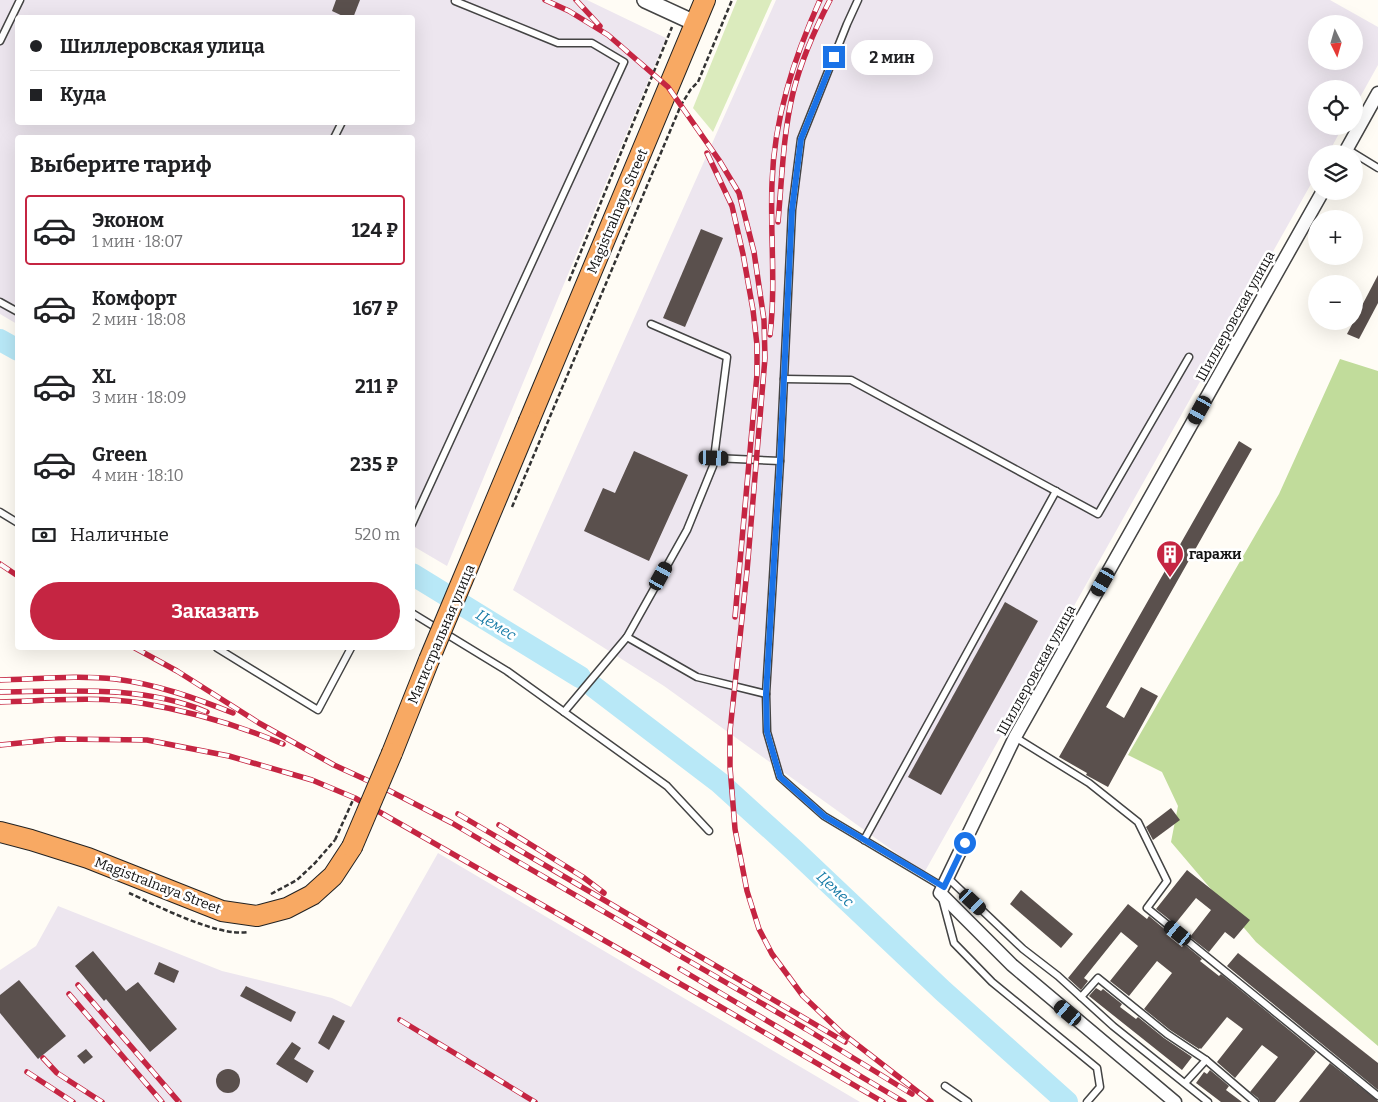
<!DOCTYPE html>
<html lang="ru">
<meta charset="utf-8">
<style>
:root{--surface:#fff;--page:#f2f2f2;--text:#202124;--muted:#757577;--line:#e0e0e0;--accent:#c52542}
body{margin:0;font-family:Bitter,serif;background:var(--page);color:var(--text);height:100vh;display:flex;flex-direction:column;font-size:19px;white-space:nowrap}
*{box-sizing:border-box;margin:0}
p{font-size:16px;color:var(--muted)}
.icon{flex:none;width:28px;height:28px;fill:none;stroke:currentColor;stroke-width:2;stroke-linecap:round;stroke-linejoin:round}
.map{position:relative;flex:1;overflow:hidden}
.side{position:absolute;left:15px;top:135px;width:400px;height:515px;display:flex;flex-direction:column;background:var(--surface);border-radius:5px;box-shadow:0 5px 20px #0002}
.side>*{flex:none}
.guide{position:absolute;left:15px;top:15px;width:400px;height:110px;border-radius:5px;box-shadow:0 5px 20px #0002;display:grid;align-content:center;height:110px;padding:0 15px;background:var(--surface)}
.needle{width:32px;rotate:175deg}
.buttons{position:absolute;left:1308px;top:15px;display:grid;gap:10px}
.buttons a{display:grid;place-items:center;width:55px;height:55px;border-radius:50%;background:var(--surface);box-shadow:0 5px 20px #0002;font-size:25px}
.end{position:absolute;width:22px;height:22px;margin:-11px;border:6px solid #1a73e8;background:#fff;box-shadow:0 0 0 2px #fff}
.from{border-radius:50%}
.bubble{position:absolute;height:35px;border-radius:18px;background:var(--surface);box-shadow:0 5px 20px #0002;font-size:16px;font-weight:700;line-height:35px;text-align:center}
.car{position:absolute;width:15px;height:30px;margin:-15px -8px;border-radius:6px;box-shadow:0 0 4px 1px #0007;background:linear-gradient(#222 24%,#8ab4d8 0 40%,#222 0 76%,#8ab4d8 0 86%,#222 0)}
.guide b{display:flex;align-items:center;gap:18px;height:48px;font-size:19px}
.guide b+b{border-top:1px solid var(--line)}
.guide i{width:12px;height:12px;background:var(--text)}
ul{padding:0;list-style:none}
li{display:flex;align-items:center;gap:15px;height:70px;margin:0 10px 8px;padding:0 5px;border:2px solid transparent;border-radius:5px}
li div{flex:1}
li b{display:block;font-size:19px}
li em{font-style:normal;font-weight:700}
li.current{border-color:var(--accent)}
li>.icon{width:45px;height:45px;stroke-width:1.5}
h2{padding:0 15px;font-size:22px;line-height:60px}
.pay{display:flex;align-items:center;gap:12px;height:55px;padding:0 15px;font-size:19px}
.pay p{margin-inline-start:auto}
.button{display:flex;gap:10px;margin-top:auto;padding:10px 15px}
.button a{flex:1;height:58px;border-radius:30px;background:var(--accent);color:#fff;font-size:20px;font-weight:700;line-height:58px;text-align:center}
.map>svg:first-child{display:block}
.industrial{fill:#ede6ef;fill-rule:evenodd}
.green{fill:#dbebbd}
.forest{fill:#c1dc9b}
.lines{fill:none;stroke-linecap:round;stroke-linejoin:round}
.river{stroke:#b8e8f7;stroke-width:22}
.building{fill:#5a504d}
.service-casing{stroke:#444;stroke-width:9}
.minor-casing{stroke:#444;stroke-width:15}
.tertiary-casing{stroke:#444;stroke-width:18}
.trunk-casing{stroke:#222;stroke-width:22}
.path{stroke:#333;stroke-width:2.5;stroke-dasharray:5 2.5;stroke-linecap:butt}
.service{stroke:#fff;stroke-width:6}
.minor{stroke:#fff;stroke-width:12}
.tertiary{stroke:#fff;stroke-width:15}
.trunk{stroke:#f8a963;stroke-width:20}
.rail-casing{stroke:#c52542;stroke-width:5.5}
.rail{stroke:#fff;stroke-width:4;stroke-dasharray:11;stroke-linecap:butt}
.trunk-bridge-casing{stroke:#222;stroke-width:22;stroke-linecap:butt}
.path-bridge{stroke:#333;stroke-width:2.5;stroke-dasharray:5 2.5;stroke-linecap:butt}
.trunk-bridge{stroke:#f8a963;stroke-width:20}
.route{stroke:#1a73e8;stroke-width:6}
.labels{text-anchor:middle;stroke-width:5;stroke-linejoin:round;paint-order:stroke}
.street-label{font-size:14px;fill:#111;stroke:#fff}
.poi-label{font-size:14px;font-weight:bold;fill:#111;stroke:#fff;text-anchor:start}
.water-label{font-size:15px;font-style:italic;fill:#167ba7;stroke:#fff}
</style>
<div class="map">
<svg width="1378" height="1102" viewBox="0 0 1378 1102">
<rect width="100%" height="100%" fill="#fffcf5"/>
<g class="industrial">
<path d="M0 0H587L666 38 447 566 413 546 412 138H18L17 324 0 314ZM18 18H412V122H18Z"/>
<path d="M776 0H1330L1378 27V65L1354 108V89H1316V126H1343L1328 154H1316V175L924 873 664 686 513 590ZM1316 24H1354V61H1316Z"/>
<polygon points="438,853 860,1102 0,1102 0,970 36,946 58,906 222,971 332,998 351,1007"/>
</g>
<polygon class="green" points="737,0 772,0 713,132 693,108"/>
<polygon class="forest" points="1340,359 1378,371 1378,1046 1256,942 1171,842 1178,806 1162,772 1128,755 1279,494"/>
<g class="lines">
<g class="river">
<polyline points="0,340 18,350"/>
<polyline points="412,574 580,677"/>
<polyline points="594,687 720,783 794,850 943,991 1067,1102"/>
</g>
</g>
<g class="building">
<polygon points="336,0 360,0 353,18 347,18 332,11"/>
<polygon points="701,229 723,238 685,327 663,318"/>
<polygon points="1378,275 1378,303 1359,339 1347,334"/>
<polygon points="1239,441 1252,449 1106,707 1124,718 1141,687 1158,696 1108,787 1086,775 1087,773 1059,757"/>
<polygon points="634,451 688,475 649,561 584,531 603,488 615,493"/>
<polygon points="1005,602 1038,621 941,795 908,777"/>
<polygon points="1171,808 1180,820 1153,840 1146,827"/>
<polygon points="1187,870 1250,920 1234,939 1225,932 1209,952 1190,937 1211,910 1196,898 1175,924 1156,909"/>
<polygon points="1021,890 1073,934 1061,948 1010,904"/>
<polygon points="1128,904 1147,919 1149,916 1168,932 1166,934 1182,947 1184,944 1202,959 1200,961 1219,976 1221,974 1316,1052 1275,1102 1260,1102 1258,1098 1250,1092 1278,1057 1262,1045 1235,1078 1217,1062 1243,1029 1227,1017 1201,1049 1200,1048 1199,1049 1170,1030 1144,1009 1172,973 1157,961 1129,996 1110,981 1138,946 1121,932 1084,978 1088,981 1081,990 1068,978"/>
<polygon points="93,951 126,991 138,982 177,1029 150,1052 106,999 104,1001 75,966"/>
<polygon points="1238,953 1378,1063 1378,1090 1227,966"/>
<polygon points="159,962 179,971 174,983 154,974"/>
<polygon points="19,980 66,1036 38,1059 0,1013 0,995"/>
<polygon points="246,986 296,1012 291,1022 240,996"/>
<polygon points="1096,988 1101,991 1103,989 1122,1004 1120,1007 1136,1019 1138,1017 1164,1038 1192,1057 1182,1070 1089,996"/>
<polygon points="333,1015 345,1021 329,1050 318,1043"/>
<polygon points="292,1042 301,1048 294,1059 314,1071 307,1083 276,1064"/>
<polygon points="86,1049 93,1057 84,1064 77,1056"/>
<polygon points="1330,1063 1378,1101 1378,1102 1299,1102"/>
<circle cx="228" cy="1081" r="12"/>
<polygon points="1210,1070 1229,1086 1226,1090 1242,1102 1221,1102 1196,1083 1204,1072 1207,1074"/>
</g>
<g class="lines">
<g class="service-casing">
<g id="service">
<polyline points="858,0 847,24 801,139 792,210 780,461 766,694 767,732 780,777 824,816 943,887"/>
<polyline points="0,41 20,0"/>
<polyline points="334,138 342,122"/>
<polyline points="1347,149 1378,168"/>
<polyline points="0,302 18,312"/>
<polyline points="784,379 851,380 1098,514 1189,357"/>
<polyline points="714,458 780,461"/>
<polyline points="0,512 18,523"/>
<polyline points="412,524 624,62 592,43 558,43 455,1"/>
<polyline points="412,613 507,671 667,786 709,831"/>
<polyline points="627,637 697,677 766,694"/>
<polyline points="217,648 318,710 351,648"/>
<polyline points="564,712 627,637 687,530 713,466 727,357 651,324"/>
<polyline points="1015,737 1089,783 1138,822 1167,881 1147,908 1378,1096"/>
<polyline points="864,840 1056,491"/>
<polyline points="948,878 1023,949 1058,976 1113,1026 1208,1102"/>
<polyline points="942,898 954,943 992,982 1097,1068 1100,1087 1087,1102"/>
<polyline points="1081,997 1098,978 1167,1034 1206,1060 1255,1102"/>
<polyline points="1185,1083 1206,1060"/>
<polyline points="945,1086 968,1102"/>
</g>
</g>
<g class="minor-casing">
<g id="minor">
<polyline points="1344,154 1378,93"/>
<polyline points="1175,1102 1012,965 940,893 1015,737 1323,191"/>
</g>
</g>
<g class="tertiary-casing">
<polyline id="tertiary" points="645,0 695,23"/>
</g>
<g class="trunk-casing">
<g id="trunk">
<polyline points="529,421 705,0"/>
<polyline points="392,753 429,660"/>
<polyline points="0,832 31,840 88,858 222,911 257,916 287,908 312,895 333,876 352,847"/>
</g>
</g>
<g class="path">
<polyline points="569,281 672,27"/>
<polyline points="512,507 681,105 691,89 698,82 732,0"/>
<path d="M129 893C158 906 217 937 248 932"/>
<polyline points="271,894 297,880 315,863 335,840"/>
</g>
<use href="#service" class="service"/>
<use href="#minor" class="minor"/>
<use href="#tertiary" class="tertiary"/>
<use href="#trunk" class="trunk"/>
<g class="rail-casing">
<g id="rail">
<polyline points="545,0 569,11 608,35 668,87 719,160 739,193 754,252 764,320 765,358 747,571 730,731 730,767 735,829 747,891 759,929 772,954 803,996 842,1033 931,1102"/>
<polyline points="576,0 600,26"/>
<polyline points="707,153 732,206 743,254 753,310 757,345 757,374 735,617"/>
<path d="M778 222C782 179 783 134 793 93 801 61 815 29 830 0"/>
<path d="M770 335C776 285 770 233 772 183 774 118 794 58 820 0"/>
<polyline points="0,564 18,576"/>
<polyline points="135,648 177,671 259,723 334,765 384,788 452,823 508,856 806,1029 912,1094"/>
<path d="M0 680C38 679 78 675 115 679 156 684 195 698 233 713"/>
<path d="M0 692C68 691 143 685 207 712"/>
<path d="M0 702C46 701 95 696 141 703 189 711 238 725 283 744"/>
<polyline points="0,745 59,739 147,740 229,756 312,780 355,798 719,1006 883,1102"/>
<polyline points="458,814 845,1042"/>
<polyline points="499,825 583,877 604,893"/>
<polyline points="680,969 904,1102"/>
<polyline points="78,985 179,1102"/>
<polyline points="69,994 162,1102"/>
<polyline points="400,1020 535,1102"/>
<polyline points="43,1058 57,1073 102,1102"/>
<polyline points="27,1072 73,1102"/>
</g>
</g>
<use href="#rail" class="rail"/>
<g class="trunk-bridge-casing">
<g id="trunk-bridge">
<polyline points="429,660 529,421"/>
<polyline points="352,847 392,753"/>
</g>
</g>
<polyline class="path-bridge" points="335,840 353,800"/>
<use href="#trunk-bridge" class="trunk-bridge"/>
</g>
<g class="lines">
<polyline class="route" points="834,57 801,139 792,210 780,461 766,694 767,732 780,777 824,816 944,887 965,843"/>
</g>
<defs>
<g id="building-pin" transform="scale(1.4375)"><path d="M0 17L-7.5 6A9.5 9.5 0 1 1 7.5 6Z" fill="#c52542" stroke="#fff"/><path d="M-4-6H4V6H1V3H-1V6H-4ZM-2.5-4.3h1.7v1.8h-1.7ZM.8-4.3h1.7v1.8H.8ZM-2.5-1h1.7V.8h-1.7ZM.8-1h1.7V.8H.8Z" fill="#fff"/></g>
</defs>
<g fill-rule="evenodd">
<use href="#building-pin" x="1170" y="554"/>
</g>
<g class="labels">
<g class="street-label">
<text transform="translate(617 211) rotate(-67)" y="5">Magistralnaya Street</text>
<text transform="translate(1235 316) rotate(-61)" y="5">Шиллеровская улица</text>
<text transform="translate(441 634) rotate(-67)" y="5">Магистральная улица</text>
<text transform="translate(1036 670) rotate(-61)" y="5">Шиллеровская улица</text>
<text transform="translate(158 885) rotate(21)" y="5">Magistralnaya Street</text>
</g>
<g class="poi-label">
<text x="1189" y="559">гаражи</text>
</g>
<g class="water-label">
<text transform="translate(496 625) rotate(32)" y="5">Цемес</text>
<text transform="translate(835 889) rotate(43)" y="5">Цемес</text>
</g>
</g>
</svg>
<div class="buttons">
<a><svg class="needle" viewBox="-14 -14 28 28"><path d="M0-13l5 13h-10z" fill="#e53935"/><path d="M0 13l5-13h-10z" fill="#757577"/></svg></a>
<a><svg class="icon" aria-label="locate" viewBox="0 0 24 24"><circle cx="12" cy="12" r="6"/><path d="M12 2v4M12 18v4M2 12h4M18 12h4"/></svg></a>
<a><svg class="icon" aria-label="layers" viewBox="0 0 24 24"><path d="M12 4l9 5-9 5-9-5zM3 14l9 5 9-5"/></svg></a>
<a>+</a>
<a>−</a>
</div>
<i class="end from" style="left:965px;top:843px"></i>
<i class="end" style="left:834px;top:57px"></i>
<div class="bubble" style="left:851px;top:40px;width:82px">2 мин</div>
<i class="car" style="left:1200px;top:410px;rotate:209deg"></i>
<i class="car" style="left:714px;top:458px;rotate:92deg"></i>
<i class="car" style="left:661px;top:576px;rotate:29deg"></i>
<i class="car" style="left:1103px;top:582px;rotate:210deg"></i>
<i class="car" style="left:973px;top:902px;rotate:133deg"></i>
<i class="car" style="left:1178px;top:933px;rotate:309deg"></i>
<i class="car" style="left:1068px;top:1013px;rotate:310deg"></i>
<div class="guide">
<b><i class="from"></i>Шиллеровская улица</b>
<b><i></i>Куда</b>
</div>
<section class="side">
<h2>Выберите тариф</h2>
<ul>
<li class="current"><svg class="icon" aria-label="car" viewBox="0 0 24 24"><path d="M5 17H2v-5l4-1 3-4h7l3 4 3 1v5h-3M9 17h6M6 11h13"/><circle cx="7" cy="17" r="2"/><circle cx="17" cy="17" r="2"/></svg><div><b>Эконом</b><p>1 мин · 18:07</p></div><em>124 ₽</em></li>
<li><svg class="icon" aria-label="car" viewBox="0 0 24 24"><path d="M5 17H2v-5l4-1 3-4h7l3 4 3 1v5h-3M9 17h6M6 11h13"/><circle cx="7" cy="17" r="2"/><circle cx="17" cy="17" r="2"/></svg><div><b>Комфорт</b><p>2 мин · 18:08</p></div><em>167 ₽</em></li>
<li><svg class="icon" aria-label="car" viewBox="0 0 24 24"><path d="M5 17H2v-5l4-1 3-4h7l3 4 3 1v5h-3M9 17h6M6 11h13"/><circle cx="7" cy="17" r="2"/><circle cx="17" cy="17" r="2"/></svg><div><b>XL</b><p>3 мин · 18:09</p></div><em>211 ₽</em></li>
<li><svg class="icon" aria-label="car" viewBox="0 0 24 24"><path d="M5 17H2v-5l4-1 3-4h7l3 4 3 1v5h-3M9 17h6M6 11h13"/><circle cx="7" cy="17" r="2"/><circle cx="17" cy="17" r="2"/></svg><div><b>Green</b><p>4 мин · 18:10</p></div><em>235 ₽</em></li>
</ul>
<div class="pay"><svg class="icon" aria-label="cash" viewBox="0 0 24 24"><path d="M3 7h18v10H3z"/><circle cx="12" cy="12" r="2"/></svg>Наличные<p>520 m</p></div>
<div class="button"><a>Заказать</a></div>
</section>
</div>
